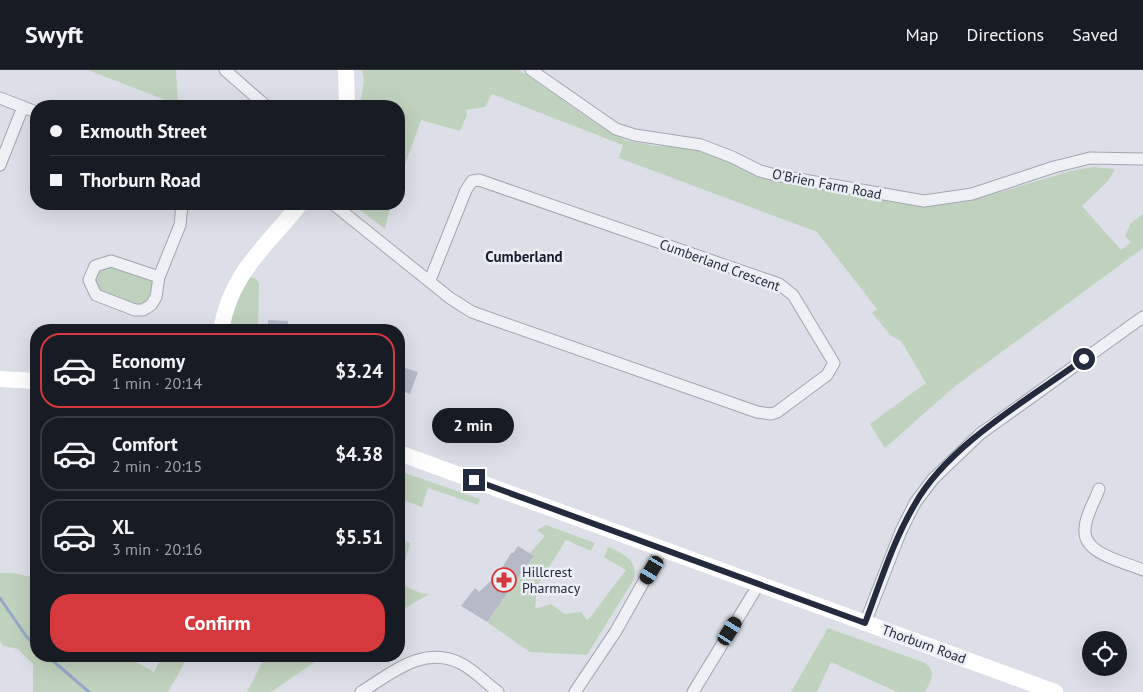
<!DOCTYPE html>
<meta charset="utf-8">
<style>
:root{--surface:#171b24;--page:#242831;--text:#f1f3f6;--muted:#9ea1a6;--line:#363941;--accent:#d5393d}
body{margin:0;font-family:"PT Sans",sans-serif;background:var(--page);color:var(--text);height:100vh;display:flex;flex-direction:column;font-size:19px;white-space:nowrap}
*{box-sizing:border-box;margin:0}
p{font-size:16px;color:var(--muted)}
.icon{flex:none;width:28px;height:28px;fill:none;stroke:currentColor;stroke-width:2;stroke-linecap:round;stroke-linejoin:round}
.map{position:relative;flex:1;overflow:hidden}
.sheet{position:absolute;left:30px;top:254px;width:375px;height:338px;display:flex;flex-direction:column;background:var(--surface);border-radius:20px;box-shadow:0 5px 20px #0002}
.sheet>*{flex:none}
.banner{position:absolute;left:30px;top:30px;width:375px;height:110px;border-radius:20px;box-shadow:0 5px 20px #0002;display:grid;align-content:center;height:110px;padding:0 20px;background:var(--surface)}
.fabs{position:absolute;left:1082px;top:561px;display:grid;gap:10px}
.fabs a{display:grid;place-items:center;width:45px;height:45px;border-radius:50%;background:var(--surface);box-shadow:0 5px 20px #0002;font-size:25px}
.end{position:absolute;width:22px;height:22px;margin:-11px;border:6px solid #252b3e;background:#fff;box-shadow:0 0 0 2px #fff}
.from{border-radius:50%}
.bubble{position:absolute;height:35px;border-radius:18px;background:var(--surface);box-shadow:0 5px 20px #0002;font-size:16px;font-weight:700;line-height:35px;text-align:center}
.car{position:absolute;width:15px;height:30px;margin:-15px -8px;border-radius:6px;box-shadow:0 0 4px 1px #0007;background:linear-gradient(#222 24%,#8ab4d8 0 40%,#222 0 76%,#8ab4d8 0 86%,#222 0)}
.banner b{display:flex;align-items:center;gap:18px;height:48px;font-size:19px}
.banner b+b{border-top:1px solid var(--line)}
.banner i{width:12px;height:12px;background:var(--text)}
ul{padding:9px 0 0;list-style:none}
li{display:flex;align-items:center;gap:15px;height:75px;margin:0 10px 8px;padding:0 10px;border:2px solid var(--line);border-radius:20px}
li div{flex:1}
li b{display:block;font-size:19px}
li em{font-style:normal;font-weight:700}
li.current{border-color:var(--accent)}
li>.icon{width:45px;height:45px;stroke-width:1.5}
.cta{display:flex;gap:10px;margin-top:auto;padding:10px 20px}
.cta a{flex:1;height:58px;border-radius:20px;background:var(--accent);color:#fff;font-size:20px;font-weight:700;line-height:58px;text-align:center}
header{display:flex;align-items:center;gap:30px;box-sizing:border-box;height:70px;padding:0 25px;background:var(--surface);border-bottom:1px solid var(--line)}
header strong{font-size:24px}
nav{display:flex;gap:28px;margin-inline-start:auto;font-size:18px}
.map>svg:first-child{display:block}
.green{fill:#bfd2bd}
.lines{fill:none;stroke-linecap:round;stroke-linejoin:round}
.stream{stroke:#95a8ca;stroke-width:3}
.building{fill:#b6bac7}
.street-casing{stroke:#a1a5b1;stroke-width:13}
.street{stroke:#eff0f5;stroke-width:11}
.secondary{stroke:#fff;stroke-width:16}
.route{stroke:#252b3e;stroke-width:6}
.labels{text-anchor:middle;stroke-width:5;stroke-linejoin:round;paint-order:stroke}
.street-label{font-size:14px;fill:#252b3e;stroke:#ebeef5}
.poi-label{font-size:14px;fill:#252b3e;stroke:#ebeef5;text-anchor:start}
.neighbourhood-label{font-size:15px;font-weight:bold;fill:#181d2f;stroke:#ebeef5}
</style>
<header>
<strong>Swyft</strong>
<nav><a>Map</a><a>Directions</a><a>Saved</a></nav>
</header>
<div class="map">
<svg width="1143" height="622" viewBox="0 0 1143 622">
<rect width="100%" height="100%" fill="#dcdfe7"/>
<g class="green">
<polygon points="88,0 176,0 178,35"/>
<polygon points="362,0 519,0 594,52 625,70 655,76 686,77 702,82 738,95 761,108 794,111 928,136 966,132 1071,101 1093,97 1115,99 1108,111 1082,136 1121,180 1131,172 1125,166 1131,153 1143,144 1143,178 954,317 885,378 870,354 926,313 901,271 891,266 872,243 877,239 817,162 619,88 623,75 492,24 485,37 466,40 467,45 460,61 421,50 399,111 399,36 360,36 364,10"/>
<polygon points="352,134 391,134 385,159"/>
<polygon points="104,192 159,207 158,217 143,240 96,225 91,202"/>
<path d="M250 207 256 209 259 213 258 260H230C233 243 236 218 250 207Z"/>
<polygon points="399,401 480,429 478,435 428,418 422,437 403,430 405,424 399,422"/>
<path d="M546 455 595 473 591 481 566 470 537 516 535 539 551 534 565 544 581 542 587 550 591 546 626 500 604 487 608 477C622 483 639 490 634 509L587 585 530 582 487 552 534 486 530 483 545 466 537 460Z"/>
<polygon points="399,469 410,473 399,514 421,523 429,524 399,542"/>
<polygon points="0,503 13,503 36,508 36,585 124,585 154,602 163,585 189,585 168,622 33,622 33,594 18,579 3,576 0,571"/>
<path d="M828 558 925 593C937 602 931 610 925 622H897L831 592 817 622H791Z"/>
<polygon points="266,585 325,585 271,622 247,622"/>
</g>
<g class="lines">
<g class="stream">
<polyline points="0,528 26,566 36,576"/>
<polyline points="46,585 89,622"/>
</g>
</g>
<g class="building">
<polygon points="268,250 288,251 288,260 268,260"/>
<polygon points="399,296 418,302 410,324 399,320"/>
<polygon points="518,476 534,486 487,552 461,536 475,518 479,522 499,503 511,483 513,483"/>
</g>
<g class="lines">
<g class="street-casing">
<g id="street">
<polyline points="225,0 266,36"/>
<polyline points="531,0 616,59 635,65 701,75 732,87 760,101 775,105 924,131 972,124 1054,97 1090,88 1143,89"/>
<polyline points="0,28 36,42"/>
<polyline points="0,95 23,37"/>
<polyline points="333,134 450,228 472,242 757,342 771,344 777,342 827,305 834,293 793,225 779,214 479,110 472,111 466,120 430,210"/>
<polyline points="159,207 111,191 95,196 89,210 96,225 135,240 143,240 151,235 156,227 159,207 180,155 182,134"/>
<path d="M1099 419C1095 431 1085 446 1085 460 1083 484 1125 492 1143 500"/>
<polyline points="865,553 901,461 915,433 933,409 980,364 1143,247"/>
<path d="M361 622C392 603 424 574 462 594 475 601 486 613 498 622"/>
<polyline points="575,622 616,561 662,479"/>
<polyline points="693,622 759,514"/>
</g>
</g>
<use href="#street" class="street"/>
<g class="secondary">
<polyline points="346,0 347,36"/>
<path d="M221 260C231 202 266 177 300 134"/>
<polyline points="0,309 36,311"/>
<polyline points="399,383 1055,622"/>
</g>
</g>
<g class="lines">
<path class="route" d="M474 410 865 553C880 513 893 471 915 434 948 375 1030 328 1084 289"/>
</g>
<defs>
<g id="pharmacy-ring" transform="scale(1.25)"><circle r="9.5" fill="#ebeef5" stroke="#d5393d" stroke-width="1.5"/><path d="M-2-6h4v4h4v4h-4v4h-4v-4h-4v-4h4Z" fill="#d5393d"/></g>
</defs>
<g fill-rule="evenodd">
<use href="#pharmacy-ring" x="504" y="510"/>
</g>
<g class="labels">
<g class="street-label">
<text transform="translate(827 114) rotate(11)" y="5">O'Brien Farm Road</text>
<text transform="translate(720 195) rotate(20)" y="5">Cumberland Crescent</text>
<text transform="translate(924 574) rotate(20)" y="5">Thorburn Road</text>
</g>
<g class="poi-label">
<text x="522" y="507">Hillcrest<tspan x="522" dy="16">Pharmacy</tspan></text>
</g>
<g class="neighbourhood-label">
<text x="524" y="192">Cumberland</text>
</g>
</g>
</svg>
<div class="fabs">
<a><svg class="icon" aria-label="locate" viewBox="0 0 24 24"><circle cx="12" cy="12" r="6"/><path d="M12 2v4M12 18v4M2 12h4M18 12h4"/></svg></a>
</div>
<i class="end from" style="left:1084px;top:289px"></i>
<i class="end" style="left:474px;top:410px"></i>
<div class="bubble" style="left:432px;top:338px;width:82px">2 min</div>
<i class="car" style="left:652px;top:500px;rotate:211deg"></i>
<i class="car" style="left:730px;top:561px;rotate:32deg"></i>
<div class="banner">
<b><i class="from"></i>Exmouth Street</b>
<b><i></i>Thorburn Road</b>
</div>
<section class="sheet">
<ul>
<li class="current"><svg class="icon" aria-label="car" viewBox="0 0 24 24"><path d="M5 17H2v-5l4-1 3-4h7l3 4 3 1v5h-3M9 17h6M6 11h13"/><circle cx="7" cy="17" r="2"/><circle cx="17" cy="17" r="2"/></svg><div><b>Economy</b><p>1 min · 20:14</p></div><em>$3.24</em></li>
<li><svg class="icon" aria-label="car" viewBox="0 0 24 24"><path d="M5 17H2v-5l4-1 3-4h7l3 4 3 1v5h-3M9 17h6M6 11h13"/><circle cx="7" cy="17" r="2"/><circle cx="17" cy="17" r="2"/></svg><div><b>Comfort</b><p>2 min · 20:15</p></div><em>$4.38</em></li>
<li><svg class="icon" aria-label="car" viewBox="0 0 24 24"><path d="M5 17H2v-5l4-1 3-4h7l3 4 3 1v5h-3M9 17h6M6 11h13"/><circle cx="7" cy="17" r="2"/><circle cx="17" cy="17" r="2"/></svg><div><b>XL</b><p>3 min · 20:16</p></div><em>$5.51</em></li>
</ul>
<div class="cta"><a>Confirm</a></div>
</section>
</div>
